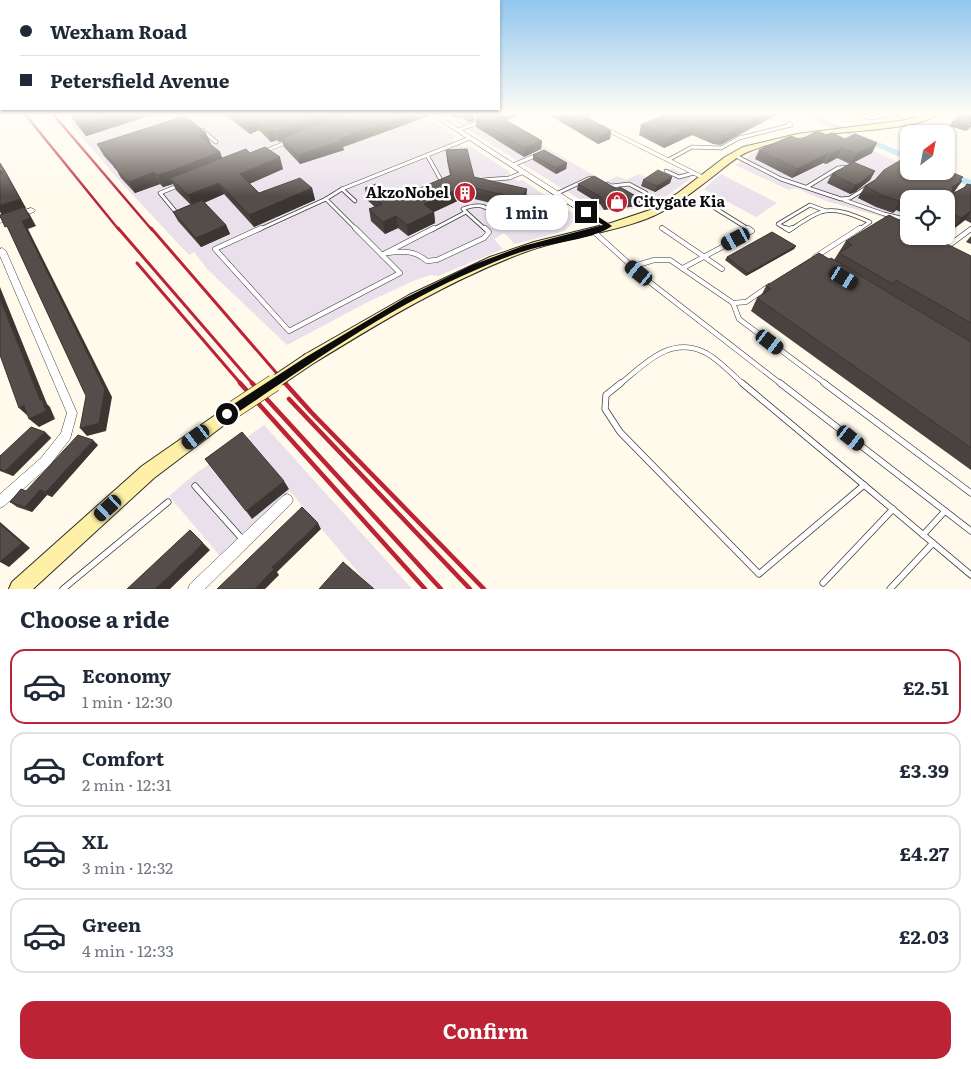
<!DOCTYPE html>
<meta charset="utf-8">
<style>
:root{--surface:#fff;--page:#f2f2f3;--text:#1f2937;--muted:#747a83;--line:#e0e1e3;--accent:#bc2435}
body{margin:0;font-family:Literata,serif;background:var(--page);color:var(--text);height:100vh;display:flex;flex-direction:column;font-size:19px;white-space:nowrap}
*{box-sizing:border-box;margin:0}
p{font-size:16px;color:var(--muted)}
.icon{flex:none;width:28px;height:28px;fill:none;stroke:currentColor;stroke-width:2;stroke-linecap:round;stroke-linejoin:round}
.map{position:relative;height:589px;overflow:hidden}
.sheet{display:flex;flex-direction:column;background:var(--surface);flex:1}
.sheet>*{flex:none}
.top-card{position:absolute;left:0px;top:0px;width:500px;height:110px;box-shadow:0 1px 4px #0004;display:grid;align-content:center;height:110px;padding:0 20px;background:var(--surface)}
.needle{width:32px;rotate:32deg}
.controls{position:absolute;left:900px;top:125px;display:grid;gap:10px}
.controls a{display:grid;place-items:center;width:55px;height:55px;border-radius:10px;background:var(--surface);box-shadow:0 1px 4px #0004;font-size:25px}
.end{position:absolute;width:22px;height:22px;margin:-11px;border:6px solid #0c0c0c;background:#fff;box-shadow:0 0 0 2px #fff}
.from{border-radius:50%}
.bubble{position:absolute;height:35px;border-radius:15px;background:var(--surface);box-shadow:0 1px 4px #0004;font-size:16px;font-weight:700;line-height:35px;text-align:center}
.car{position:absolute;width:15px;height:30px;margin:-15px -8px;border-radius:6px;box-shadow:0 0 4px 1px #0007;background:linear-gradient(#222 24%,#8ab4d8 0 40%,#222 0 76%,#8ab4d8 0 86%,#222 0)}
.top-card b{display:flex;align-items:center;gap:18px;height:48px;font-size:19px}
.top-card b+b{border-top:1px solid var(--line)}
.top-card i{width:12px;height:12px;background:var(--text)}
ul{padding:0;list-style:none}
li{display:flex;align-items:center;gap:15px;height:75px;margin:0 10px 8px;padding:0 10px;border:2px solid var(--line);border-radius:15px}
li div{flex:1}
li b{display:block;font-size:19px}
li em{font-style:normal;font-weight:700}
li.selected{border-color:var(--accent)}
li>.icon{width:45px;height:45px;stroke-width:1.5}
h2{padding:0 20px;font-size:22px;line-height:60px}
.action{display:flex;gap:10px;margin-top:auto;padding:10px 20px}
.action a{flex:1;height:58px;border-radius:15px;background:var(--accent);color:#fff;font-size:20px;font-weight:700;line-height:58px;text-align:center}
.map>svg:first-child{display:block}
.industrial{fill:#e9e0eb}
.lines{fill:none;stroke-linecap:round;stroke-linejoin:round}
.canal{fill:#b1e1f6;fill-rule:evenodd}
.lane-far2-casing{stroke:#3f3f3f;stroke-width:4.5}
.lane-far1-casing{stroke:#3f3f3f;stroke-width:5.5}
.lane-casing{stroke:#3f3f3f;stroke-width:7}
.street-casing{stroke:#3f3f3f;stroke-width:1}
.secondary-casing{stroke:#2e2e2e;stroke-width:2}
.lane-far2{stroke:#fff;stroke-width:3}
.lane-far1{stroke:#fff;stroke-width:4.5}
.lane{stroke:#fff;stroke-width:5.5}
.street{fill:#fff;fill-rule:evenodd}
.secondary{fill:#fff0a7;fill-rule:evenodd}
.rail-far2{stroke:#bc2435;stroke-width:2.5}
.rail-far1{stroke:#bc2435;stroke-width:3}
.rail{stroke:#bc2435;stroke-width:4.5}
.secondary-bridge-far1-casing{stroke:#2e2e2e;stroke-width:14;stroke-linecap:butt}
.secondary-bridge-casing{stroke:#2e2e2e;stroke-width:18;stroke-linecap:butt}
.secondary-bridge-far1{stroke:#fff0a7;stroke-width:12}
.secondary-bridge{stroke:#fff0a7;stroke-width:17}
.wall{fill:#49423f}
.shaded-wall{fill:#3c3633}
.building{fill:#554d49;stroke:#3c3633}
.route{fill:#0c0c0c}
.labels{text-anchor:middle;stroke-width:5;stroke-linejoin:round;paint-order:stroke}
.poi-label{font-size:15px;font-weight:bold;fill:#0c0c0c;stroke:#fff;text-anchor:end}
</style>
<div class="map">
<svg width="971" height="589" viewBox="0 0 971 589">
<rect width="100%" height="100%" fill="#fffaec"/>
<g class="industrial">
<polygon points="102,113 422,113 456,136 453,140 464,147 470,146 510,172 509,176 518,181 523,180 556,203 554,206 563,212 570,211 578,217 565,231 515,244 504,233 494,239 503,249 438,276 430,275 413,281 366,303 287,345 208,270 194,252 189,255 117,178 70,123"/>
<polygon points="441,113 487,113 605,182 618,176 626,180 639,174 653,181 660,174 673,168 691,178 651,208 597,210"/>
<polygon points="847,139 909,167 909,171 919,171 971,194 971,216 951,232 946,231 946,199 909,199 909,223 897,221 826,201 796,188 789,190 735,165 755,152 788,143"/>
<polygon points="721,174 777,203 756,217 704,189"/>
<polygon points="264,425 412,589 372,589 290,491 220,556 169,496 195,474"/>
</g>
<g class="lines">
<g class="canal">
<polygon points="798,113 809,113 909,155 909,161"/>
<polygon points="946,170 971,180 971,187 935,171"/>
</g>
<g class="lane-far2-casing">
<g id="lane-far2">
<polyline points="855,113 871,118 898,113"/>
<polyline points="912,113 924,118"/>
<polyline points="202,130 216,142"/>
<polyline points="458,130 480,122 474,116"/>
<polyline points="427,155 442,182"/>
<polyline points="734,155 781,179 841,199 850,198 866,188"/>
<polyline points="668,160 692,147 721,148 739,138 791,125 788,123"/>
<polyline points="513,165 537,155"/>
<polyline points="666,171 679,177 694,173"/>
<polyline points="483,180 509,178 524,172"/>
<polyline points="607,184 612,186 629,184 646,193 646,196 634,200"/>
<polyline points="807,187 838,168 850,167"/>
<polyline points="342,189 355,201"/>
<polyline points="558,193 590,178"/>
<polyline points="326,199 357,230"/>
<polyline points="326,199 342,189 470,138"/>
<polyline points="844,200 884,214 909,220"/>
<polyline points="710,205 750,230"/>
<polyline points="175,211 160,193 180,185"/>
<path d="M466 212 463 209C491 198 488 217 510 220 530 223 552 210 569 201"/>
<polyline points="662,228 664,230"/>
<polyline points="258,230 326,199"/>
<polyline points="432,230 466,212 486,230"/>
<polyline points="788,230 778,224 810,205 826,211"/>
<path d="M790 230C799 224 810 216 821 212 837 207 856 216 870 222L858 230"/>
</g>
</g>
<g class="lane-far1-casing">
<g id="lane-far1">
<polyline points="261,228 215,249 289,331 400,273 355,228"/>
<polyline points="662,228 722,269"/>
<polyline points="786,228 789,230 792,228"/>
<polyline points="593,231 647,280 781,384"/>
<polyline points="944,249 971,229"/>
<path d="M387 253C403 251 414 250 427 261L437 260 484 238 489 232 485 228"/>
<polyline points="382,255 434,228"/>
<polyline points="815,257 860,228"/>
<polyline points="631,267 654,260 670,260 733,303 746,302 769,286"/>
<polyline points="683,268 752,231 748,228"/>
<polyline points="733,303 739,319 826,384"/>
<path d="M620 384C645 364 669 336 704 352 716 357 733 375 743 384"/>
</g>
</g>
<g class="lane-casing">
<g id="lane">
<polyline points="621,383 606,395 605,409 620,432 759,574 864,485"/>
<polyline points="742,383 864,485"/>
<polyline points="780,383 971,531"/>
<polyline points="824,383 971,493"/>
<polyline points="864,485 971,575"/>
<polyline points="195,486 244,541"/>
<polyline points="923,535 945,511"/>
<polyline points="823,583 893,509"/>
<polyline points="63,589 168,502"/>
<polyline points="890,589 933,543"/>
</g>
</g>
<g class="street-casing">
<g id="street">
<polygon points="428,113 435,113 612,226 611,228 605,228"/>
<polygon points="602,125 706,177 707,178 706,179 702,179 600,128 599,127"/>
<polygon points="291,139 296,140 269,151 264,150"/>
<polygon points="31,208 35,210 34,212 0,223 0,218"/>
<polygon points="2,248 6,251 77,413 70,439 49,466 4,506 0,508 0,494 41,458 61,433 67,413 0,256 0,249"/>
<polygon points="287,494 291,496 293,500 291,504 205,589 188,589 190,584 283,496"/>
</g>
</g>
<g class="secondary-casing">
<g id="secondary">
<path d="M930 113H940L932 118 914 124C863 134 798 131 750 151 737 156 726 166 716 174 694 191 672 209 646 219 606 234 564 238 525 252 450 280 382 321 314 363L309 365 304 363 302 359 304 355 409 295 490 257 534 242 611 223 650 210 678 193 725 157 743 147 797 134 906 120Z"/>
<polygon points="227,407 232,409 235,414 232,419 154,478 33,589 9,589 12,582 142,466"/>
</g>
</g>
<use href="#lane-far2" class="lane-far2"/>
<use href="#lane-far1" class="lane-far1"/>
<use href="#lane" class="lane"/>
<use href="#street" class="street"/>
<use href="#secondary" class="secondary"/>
<g class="rail-far2">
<polyline points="24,113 119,230"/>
<polyline points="52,113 152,230"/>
</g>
<g class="rail-far1">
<polyline points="118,228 253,384"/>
<polyline points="151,228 286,384"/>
<polyline points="137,263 241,384"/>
</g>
<g class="rail">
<polyline points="240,383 425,589"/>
<polyline points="252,383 441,589"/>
<polyline points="285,383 311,412 484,589"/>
<polyline points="289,399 470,589"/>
</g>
<g class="secondary-bridge-far1-casing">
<polyline id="secondary-bridge-far1" points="272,384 309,359"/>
</g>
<g class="secondary-bridge-casing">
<polyline id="secondary-bridge" points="227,414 274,383"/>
</g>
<use href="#secondary-bridge-far1" class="secondary-bridge-far1"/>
<use href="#secondary-bridge" class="secondary-bridge"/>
</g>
<g class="wall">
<polygon points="69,113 158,113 86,136 74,121"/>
<polygon points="223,113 340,113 340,116 349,117 429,116 343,147 344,150 300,164 284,147 282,141 279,142 277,140 271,142 259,130 250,134"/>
<polygon points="447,113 475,113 474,114 474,121 469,122 460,117 455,118"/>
<polygon points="476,113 517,113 517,116 506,120 542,141 541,149 524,157 476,127 476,119 479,117"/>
<polygon points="546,113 593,113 591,117 589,116 589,118 611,131 610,139 598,144"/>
<polygon points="668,113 780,113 720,145 713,144 692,135 664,148 639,135 641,125"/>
<polygon points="971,113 971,127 966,131 950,126 952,122"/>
<polygon points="826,135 872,153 853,162 875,171 870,180 855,192 850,194 827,183 832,174 850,164 837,158 826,164 823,163 792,178 755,159 759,150"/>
<polygon points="97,144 211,144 210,144 220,152 222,158 250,153 283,169 249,184 259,193 312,188 315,200 254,227 224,194 204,203 226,225 230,234 201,247 178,221 173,212 191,205 176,190 173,184 163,187 160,184 135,193 121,178 116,169 104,156"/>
<polygon points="446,150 474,177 526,200 521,210 466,197 434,212 435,223 408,236 398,228 385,234 371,221 369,209 375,207 367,200 365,188 394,199 450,175 447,161"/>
<polygon points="533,155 567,163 566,169 556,174 533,160"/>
<polygon points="672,177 670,183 655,192 641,186 643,180"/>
<polygon points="875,180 962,181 954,192 956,192 964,188 967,184 971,185 971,223 965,220 952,230 946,227 946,199 909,199 909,216 896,210 893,213 876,207 858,198 865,186"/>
<polygon points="578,184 617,189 641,199 639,206 604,210 600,204 577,190"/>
<polygon points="971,236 971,244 966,242"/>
<polygon points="846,241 971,256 971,470 751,311 757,298 761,296 766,286 829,259 834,260"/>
<polygon points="796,246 794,249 746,276 725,260 727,257"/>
<polygon points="45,432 51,438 13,476 0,471 0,456"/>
<polygon points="98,445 52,497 47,495 32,512 17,507 10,502"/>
</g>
<g class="shaded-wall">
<polygon points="120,113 158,113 86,136 80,125"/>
<polygon points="326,113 340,113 341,118 281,139 282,141 279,142 276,132"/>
<polygon points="413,113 429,113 429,116 343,147 344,150 300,164 298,155 339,139"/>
<polygon points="455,113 459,113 460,117 455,118"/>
<polygon points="471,113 475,113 474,114 474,121 469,122 469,114"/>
<polygon points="504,113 517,113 517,116 497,124 497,115"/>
<polygon points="766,113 780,113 720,145 724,135"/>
<polygon points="256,121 259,130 250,134 246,124"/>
<polygon points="695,125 692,135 664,148 667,138"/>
<polygon points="274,130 277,140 271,142 268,132"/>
<polygon points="611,131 610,139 598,144 600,136"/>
<polygon points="206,133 211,144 203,147 199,135"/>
<polygon points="542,141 541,149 524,157 525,148"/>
<polygon points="877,143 872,153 851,164 856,154"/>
<polygon points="842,148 837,158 826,164 831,154"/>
<polygon points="220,152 224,163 170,178 173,184 170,185 163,187 157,175"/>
<polygon points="828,153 823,163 792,178 797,169"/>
<polygon points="280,157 283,169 244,186 240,174"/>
<polygon points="0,163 5,170 26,208 25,208 30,215 36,226 28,229 112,397 106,431 87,436 80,428 99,423 2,215 0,212 0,205 20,199"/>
<polygon points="567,163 566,169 556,174 556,168"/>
<polygon points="0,168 6,176 0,177"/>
<polygon points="875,171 870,180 855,192 850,194 855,185"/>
<polygon points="154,172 160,184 135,193 129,182"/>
<polygon points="672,177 670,183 655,192 657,186"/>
<polygon points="963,177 959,183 962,181 953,193 952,187 959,180"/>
<polygon points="219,183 224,194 194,207 188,195"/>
<polygon points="465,186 466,197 425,216 424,204"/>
<polygon points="312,188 315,200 254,227 249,215"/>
<polygon points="527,189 526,200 521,210 521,199"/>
<polygon points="904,199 896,210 893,213 900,201"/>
<polygon points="971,211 971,212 965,220 952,230 961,218"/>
<polygon points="434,212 435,223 408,236 407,225"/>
<polygon points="396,216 398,228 385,234 383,222"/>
<polygon points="226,225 230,234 201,247 196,238"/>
<polygon points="796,246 794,249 746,276 748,273"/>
<polygon points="0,287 47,404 50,407 55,419 39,427 29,419 40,400 0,299"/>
<polygon points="24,405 28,416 19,408"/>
<polygon points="45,432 51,438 13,476 5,471"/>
<polygon points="93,440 98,445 52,497 46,492"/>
<polygon points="284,481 289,489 252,519 246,511"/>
<polygon points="40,490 47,495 32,512 25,507"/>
<polygon points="0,522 30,548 9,567 0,562"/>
<polygon points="318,523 321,529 277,572 279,575 265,589 255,589 272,567"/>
<polygon points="203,543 210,550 170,589 155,589"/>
</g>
<g class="building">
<polygon points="70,113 120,113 80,125"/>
<polygon points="232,113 326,113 276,132 274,130 268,132 256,121 246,124"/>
<polygon points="362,113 413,113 339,139 342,141 298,155 281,139 345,114 349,117"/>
<polygon points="483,113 504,113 497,115 542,141 525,148 476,119 482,116"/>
<polygon points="561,113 586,113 589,115 588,118 611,131 600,136"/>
<polygon points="668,113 766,113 724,135 716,134 695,125 667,138 641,125"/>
<polygon points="964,113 971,113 971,125 968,127 952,122"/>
<polygon points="185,116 206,133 199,135 220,152 165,173 157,175 154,172 129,182 114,167 116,166 97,144"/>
<polygon points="818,131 826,135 832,133 845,139 855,134 877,143 856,154 842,148 831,154 828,153 797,169 759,150 791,136 800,140"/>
<polygon points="265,147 280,157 240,174 259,193 300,178 312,188 249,215 219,183 188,195 170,178 246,149 250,153"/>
<polygon points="467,149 474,177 527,189 521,199 465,186 424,204 434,212 407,225 396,216 383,222 369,209 382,204 365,188 376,184 394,199 451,175 446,150"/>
<polygon points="544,150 567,163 556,168 533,155"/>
<polygon points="909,155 909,171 946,171 946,170 963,177 959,180 962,181 952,187 953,192 956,192 965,187 967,184 971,185 971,211 961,218 946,211 946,199 909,199 909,201 904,199 900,201 883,196 865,186 875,180 884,170"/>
<polygon points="853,162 875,171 860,183 855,185 832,174"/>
<polygon points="0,163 20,199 0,205 0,174 2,174 3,171 0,167"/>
<polygon points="658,170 672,177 657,186 643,180"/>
<polygon points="594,176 617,189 620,187 641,199 605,203 601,197 578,184"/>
<polygon points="202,200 226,225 196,238 173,212"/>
<polygon points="24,207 30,218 22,221 105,389 99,423 80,428 86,396 7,226 5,227 0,216 0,215"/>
<polygon points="889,215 909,225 909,236 931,236 971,256 971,323 896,280 893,284 839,253 852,245 846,241"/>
<polygon points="772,232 796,246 748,273 727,257"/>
<polygon points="819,253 829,259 831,258 971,342 971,448 757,298 771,289 766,286"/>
<polygon points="0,299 40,400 42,399 46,411 29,419 24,405 19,408 0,355"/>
<polygon points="31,427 45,432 5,471 0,469 0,456"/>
<polygon points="242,432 284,481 246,511 205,459"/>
<polygon points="78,435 93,440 46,492 40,490 25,507 10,502 21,489 26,491"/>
<polygon points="302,507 318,523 272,567 274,569 255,589 217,589"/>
<polygon points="0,524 22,543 0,562"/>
<polygon points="190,530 203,543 155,589 127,589"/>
<polygon points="343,562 374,589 319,589"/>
</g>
<linearGradient id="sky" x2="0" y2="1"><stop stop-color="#92c6ee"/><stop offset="0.58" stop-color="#fffdf6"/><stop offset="1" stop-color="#fffdf6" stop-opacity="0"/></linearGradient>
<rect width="971" height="196" fill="url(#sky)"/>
<path class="route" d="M583 210H588L612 226C595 239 550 243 528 250 511 255 494 262 478 269 390 306 310 364 231 417H223V411L306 357 405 298 472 265 523 246 603 225 583 213Z"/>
<defs>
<g id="building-disc" transform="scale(1.125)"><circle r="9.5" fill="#bc2435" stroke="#fff"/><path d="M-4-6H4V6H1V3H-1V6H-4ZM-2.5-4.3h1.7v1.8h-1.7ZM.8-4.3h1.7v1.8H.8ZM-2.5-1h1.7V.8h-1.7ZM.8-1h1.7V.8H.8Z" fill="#fff"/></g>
<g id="shop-disc" transform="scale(1.125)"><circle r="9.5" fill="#bc2435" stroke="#fff"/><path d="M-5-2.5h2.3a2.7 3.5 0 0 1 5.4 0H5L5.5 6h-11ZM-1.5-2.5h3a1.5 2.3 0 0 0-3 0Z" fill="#fff"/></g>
</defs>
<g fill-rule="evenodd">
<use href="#building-disc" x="465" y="193"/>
<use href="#shop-disc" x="617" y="202"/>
</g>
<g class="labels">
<g class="poi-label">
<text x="449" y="198">AkzoNobel</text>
<text x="633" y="207" text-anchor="start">Citygate Kia</text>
</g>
</g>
</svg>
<div class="controls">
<a><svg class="needle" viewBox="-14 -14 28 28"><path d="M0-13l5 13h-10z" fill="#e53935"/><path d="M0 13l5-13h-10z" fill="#747a83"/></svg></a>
<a><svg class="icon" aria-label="locate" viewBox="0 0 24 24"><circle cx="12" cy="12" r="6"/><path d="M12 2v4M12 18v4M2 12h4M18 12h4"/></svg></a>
</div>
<i class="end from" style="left:227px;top:414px"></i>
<i class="end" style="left:586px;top:212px"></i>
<div class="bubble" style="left:486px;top:195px;width:82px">1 min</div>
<i class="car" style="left:736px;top:239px;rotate:242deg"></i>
<i class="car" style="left:639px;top:273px;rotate:309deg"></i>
<i class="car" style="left:844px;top:278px;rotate:121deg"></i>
<i class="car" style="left:770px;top:342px;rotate:127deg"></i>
<i class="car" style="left:196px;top:437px;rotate:233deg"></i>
<i class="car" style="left:851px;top:438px;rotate:128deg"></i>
<i class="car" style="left:108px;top:508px;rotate:228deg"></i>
<div class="top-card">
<b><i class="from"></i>Wexham Road</b>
<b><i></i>Petersfield Avenue</b>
</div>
</div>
<section class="sheet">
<h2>Choose a ride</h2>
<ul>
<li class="selected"><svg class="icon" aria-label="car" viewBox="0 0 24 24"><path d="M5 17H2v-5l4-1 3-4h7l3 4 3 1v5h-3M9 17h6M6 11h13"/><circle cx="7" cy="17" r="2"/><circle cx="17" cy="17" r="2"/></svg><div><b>Economy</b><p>1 min · 12:30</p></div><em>£2.51</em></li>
<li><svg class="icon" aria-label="car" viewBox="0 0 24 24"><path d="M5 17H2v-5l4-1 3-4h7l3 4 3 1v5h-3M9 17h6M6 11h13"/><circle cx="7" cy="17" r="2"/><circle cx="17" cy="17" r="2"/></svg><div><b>Comfort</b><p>2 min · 12:31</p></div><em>£3.39</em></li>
<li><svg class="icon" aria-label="car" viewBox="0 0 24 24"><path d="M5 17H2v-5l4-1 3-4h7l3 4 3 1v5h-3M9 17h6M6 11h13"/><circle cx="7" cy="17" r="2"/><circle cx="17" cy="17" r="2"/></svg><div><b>XL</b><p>3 min · 12:32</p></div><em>£4.27</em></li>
<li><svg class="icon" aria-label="car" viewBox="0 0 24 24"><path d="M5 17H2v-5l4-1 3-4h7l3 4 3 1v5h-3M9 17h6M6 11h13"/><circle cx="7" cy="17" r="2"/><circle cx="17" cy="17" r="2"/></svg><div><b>Green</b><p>4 min · 12:33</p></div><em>£2.03</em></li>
</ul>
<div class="action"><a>Confirm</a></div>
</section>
